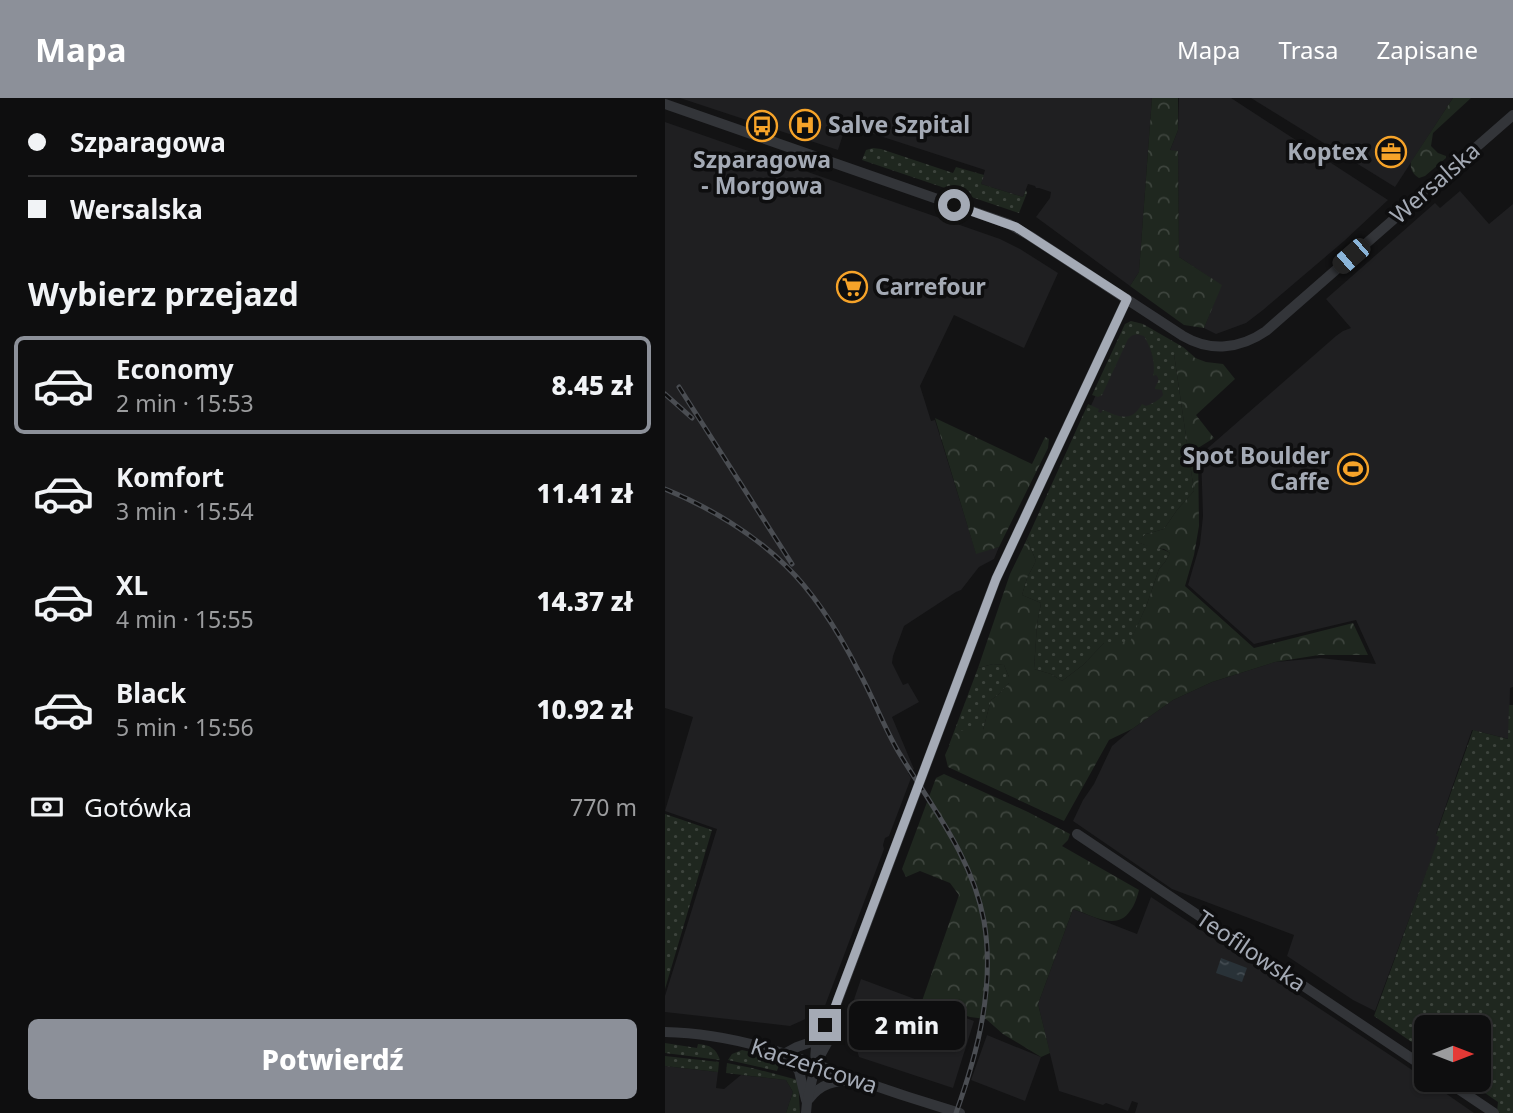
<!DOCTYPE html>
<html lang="pl">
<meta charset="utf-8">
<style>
:root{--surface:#0e0e0f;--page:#1c1c1d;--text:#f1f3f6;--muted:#9b9c9e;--line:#2e2e2f;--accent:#8c9099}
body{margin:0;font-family:"Noto Sans",sans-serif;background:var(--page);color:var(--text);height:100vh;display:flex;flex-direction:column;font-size:26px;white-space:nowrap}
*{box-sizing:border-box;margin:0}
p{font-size:23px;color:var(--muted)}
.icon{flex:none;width:38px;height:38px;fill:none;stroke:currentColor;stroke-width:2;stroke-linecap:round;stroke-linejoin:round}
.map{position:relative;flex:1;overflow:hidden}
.drawer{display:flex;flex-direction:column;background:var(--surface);width:665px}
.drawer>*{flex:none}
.top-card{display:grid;align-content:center;height:154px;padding:0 28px;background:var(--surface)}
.needle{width:46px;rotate:90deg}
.buttons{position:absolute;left:749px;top:917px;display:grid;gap:14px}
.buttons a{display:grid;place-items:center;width:77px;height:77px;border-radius:10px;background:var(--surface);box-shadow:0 2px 5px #0004,0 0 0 2px var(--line);font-size:35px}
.end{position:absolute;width:32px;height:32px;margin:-16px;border:9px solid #a4aab5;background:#111;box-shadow:0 0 0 4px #111}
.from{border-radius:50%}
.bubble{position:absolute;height:49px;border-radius:10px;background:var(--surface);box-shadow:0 2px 5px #0004,0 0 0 2px var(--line);font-size:23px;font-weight:800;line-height:49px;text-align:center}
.car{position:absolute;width:21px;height:42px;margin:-21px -10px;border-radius:9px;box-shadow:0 0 5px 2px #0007;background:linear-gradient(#222 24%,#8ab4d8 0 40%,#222 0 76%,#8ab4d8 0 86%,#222 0)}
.top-card b{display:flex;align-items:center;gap:24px;height:66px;font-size:26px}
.top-card b+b{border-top:2px solid var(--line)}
.top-card i{width:18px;height:18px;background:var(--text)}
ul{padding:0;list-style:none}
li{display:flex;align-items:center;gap:21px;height:98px;margin:0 14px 10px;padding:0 14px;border:4px solid transparent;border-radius:10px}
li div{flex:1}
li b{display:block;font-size:26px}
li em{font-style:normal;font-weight:800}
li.active{border-color:var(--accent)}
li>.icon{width:63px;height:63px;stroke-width:1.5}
h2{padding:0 28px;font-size:32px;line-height:84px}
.pay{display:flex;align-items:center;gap:18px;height:77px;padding:0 28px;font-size:26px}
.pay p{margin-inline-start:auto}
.cta{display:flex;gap:14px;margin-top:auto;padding:14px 28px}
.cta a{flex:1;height:80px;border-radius:10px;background:var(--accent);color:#fff;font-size:28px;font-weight:800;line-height:80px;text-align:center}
header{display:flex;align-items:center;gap:42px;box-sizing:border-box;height:98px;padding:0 35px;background:var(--accent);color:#fff}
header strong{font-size:33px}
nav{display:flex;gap:38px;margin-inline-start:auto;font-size:24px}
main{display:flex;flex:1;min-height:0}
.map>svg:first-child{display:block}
.built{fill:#1f1f21}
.grass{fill:url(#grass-dots)}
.forest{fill:url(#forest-crowns)}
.water{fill:url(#water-ripples)}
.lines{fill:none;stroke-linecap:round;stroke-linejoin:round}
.minor{stroke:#333539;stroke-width:10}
.rail-casing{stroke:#4a4d52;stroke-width:5}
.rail{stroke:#0e0e0f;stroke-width:2.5;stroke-dasharray:8;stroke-linecap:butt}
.route{stroke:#a4aab5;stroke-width:9}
.labels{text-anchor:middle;stroke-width:7;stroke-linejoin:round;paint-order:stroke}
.poi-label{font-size:23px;font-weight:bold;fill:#a4aab5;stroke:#0e0e0f;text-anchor:start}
.street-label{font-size:23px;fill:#a4aab5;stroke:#0e0e0f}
</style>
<header>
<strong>Mapa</strong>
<nav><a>Mapa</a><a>Trasa</a><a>Zapisane</a></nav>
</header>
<main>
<section class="drawer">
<div class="top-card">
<b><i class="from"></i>Szparagowa</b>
<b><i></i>Wersalska</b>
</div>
<h2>Wybierz przejazd</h2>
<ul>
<li class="active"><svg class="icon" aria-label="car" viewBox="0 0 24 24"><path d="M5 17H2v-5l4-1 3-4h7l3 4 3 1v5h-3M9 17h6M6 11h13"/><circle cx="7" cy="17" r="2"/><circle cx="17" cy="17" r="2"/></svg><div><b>Economy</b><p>2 min · 15:53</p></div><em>8.45 zł</em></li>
<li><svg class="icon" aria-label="car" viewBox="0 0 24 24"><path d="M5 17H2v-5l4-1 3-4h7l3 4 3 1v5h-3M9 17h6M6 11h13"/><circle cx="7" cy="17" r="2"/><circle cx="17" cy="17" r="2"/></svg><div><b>Komfort</b><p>3 min · 15:54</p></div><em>11.41 zł</em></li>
<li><svg class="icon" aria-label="car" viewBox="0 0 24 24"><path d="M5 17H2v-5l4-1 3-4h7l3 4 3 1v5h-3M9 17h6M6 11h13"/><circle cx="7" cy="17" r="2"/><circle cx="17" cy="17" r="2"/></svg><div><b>XL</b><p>4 min · 15:55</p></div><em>14.37 zł</em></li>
<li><svg class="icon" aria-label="car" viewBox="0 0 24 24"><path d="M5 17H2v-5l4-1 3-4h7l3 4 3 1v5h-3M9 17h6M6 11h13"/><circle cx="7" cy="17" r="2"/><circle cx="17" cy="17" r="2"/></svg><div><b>Black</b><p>5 min · 15:56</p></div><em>10.92 zł</em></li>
</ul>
<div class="pay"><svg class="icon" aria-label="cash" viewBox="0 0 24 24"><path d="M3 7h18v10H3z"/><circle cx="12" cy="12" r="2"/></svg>Gotówka<p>770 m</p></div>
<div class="cta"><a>Potwierdź</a></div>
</section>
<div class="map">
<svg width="848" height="1015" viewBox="0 0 848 1015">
<defs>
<pattern id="grass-dots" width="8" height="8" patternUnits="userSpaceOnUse" patternTransform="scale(1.75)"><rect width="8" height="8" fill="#1f271f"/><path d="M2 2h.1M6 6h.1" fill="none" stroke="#3d443d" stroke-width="1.8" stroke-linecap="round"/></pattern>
<pattern id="forest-crowns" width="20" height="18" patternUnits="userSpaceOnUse" patternTransform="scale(1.75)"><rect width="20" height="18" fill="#1f271f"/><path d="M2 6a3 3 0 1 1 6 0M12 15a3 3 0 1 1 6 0" fill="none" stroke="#3d443d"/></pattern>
<pattern id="water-ripples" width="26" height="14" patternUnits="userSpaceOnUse" patternTransform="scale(1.75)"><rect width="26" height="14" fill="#293238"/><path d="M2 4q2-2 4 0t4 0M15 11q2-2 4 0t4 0" fill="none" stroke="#454d53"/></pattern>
</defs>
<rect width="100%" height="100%" fill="#131314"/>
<g class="built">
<polygon points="15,0 487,0 474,174 465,188 371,119 385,100 386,94 374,90 371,90 370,88 363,86 358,99 316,86 320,72 181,27 173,52"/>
<polygon points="514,0 566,0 723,102 679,143 598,212 581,225 551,236 539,230 556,187 514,159 513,54 505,52 513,32"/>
<polygon points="586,0 788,0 730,89"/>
<polygon points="0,24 335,141 355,151 393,175 359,250 289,217 255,288 266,323 270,322 311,455 334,449 329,461 314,469 296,492 291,494 239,528 228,558 227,565 238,587 243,585 254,604 227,619 249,671 243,675 246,680 224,738 220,740 218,747 219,751 158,913 125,928 0,914 0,898 52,731 0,713 28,619 0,610"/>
<polygon points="795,93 824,126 848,106 848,589 845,590 844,641 807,632 771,736 775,738 710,913 688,902 622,858 629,837 507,791 408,723 418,702 429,686 447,648 467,631 508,602 547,584 610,564 655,560 711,566 691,522 589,546 523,487 535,446 538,418 536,356 671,238 678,233 686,230 661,201 770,105 775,110"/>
<polygon points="465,223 479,231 501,299 455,327 423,314"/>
<polygon points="486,799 734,963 809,1015 470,1015 473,1005 467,1003 463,1013 441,1005 438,1007 394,993 373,906 408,811 472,836"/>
<polygon points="196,881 309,923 288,990 194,959 183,919"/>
<polygon points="322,937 376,959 360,1003 306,982"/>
<polygon points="0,968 53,974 51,990 59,991 76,977 121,982 128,994 121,1015 0,1015"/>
</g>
<g class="grass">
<polygon points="208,50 216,51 288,75 291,69 319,77 316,86 358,99 361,92 362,95 354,115 197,62 201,52"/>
<path d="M466 223 478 226 518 249 533 262 509 256 529 393 512 412 499 431 481 436 473 444C483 449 496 449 505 455L500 464 494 471 482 506 465 545H439L418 567 397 583 386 576 369 571 372 526 376 505 357 497 362 480 371 463 362 441 423 306 434 311 433 314 436 315 438 312C455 319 466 325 477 306L481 308C486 306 495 302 498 297L497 292 490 291C490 286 497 283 491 277L488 278C491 265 486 250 479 238 473 236 468 235 463 241L437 297 433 299 427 297 460 226Z"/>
<polygon points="328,566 339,567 344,579 344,585 333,597 326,602 318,632 284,647 313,570"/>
<polygon points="844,607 848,607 848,1015 835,1015 832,1013 833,1004 801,982 814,982 814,929 761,929 761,954 709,918 774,739 771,737 808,632 843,641"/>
<polygon points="0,716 47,732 0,891"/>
<path d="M0 945 32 950 33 946C45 947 51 950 55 962L0 955Z"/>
<polygon points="77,952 116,961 112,973 63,962 67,956"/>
<polygon points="0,958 54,964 53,974 0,968"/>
<polygon points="62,965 87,970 133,982 135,1015 121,1015 128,994 121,982 61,975"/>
</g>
<g class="forest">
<polygon points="487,0 513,0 513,32 505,52 513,53 514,159 557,187 539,230 519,227 465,188 474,174"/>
<path d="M788 0H806L768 35 766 48 773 55 781 58V60L760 78 754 80C748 76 745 72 746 64Z"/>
<polygon points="514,254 541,264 558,266 570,281 531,317 549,340 533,350 534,428 529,457 520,488 589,550 688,525 703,557 654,557 610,564 547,584 508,602 467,631 444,642 399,723 283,669 280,657 290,635 307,629 318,632 326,602 333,597 344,585 344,579 339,567 328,566 313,570 345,476 362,441 371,463 362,480 357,497 376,505 372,526 369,571 386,576 397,583 418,567 439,545 465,544 482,506 494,471 500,464 505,455 499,451 488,450 472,444 481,436 499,431 512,412 529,393 509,256"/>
<polygon points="270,320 367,366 380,339 384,341 383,350 334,449 311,456"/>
<path d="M279 676 363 714 405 736 403 742 397 748 474 792C472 799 470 807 465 813 451 834 425 816 408 811L373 906 385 955 376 959 338 936 321 921 305 919 257 903 294 797 285 785 255 773 241 779 237 771 271 680Z"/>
</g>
<polygon class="water" points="556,860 582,870 577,884 551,875"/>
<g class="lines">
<g class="minor">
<path d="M0 6 344 126 365 138 518 238C545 254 575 251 601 233L848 17"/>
<polyline points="412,736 761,970"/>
<path d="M0 934C68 935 130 958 193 982 227 994 261 1005 295 1015"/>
<polyline points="121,955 132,949 152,942"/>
<polyline points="121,956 134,973 141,1002"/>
<path d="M151 965C148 943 156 934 168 915L331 481 462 201"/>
<polyline points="780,982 829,1015"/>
<path d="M144 1001C156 985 170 983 189 982"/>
<polyline points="141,1015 142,1004 149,973 151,965 162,945 167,919"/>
</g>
<g class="rail-casing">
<g id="rail">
<polyline points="14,289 127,466"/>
<polyline points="0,296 27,320"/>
<path d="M0 391C42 408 89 436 121 468 151 497 174 535 193 572 208 599 218 627 233 653 266 708 307 758 319 823 330 888 313 954 291 1015"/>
</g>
</g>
<use href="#rail" class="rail"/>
</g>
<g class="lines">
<polyline class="route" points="160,927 168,915 173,901 331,481 462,201 351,129 289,107"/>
</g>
<defs>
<g id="hospital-ring" transform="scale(1.575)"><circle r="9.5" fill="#0e0e0f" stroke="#f6a329" stroke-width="1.5"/><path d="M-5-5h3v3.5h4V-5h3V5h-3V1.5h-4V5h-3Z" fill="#f6a329"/></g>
<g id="bus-ring" transform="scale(1.575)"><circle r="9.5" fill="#0e0e0f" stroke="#f6a329" stroke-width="1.5"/><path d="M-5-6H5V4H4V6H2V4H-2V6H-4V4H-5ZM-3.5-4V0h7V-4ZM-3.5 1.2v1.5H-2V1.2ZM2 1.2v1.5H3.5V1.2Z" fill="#f6a329"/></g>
<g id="office-ring" transform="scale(1.575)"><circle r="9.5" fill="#0e0e0f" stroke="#f6a329" stroke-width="1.5"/><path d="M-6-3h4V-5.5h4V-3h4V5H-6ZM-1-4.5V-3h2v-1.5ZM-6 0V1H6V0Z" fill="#f6a329"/></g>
<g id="supermarket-ring" transform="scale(1.575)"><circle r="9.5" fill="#0e0e0f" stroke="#f6a329" stroke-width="1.5"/><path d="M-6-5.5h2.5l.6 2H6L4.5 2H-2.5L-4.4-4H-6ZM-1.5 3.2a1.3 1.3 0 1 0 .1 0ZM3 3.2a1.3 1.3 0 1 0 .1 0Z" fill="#f6a329"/></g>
<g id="stadium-ring" transform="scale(1.575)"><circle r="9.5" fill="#0e0e0f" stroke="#f6a329" stroke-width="1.5"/><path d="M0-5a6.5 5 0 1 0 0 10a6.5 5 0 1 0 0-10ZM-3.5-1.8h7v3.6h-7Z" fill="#f6a329"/></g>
</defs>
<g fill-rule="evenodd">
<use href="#hospital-ring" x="140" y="27"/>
<use href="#bus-ring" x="97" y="28"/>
<use href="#office-ring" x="726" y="54"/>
<use href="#supermarket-ring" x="187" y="189"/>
<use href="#stadium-ring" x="688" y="371"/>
</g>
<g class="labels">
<g class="poi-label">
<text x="163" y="35">Salve Szpital</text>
<text x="703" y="62" text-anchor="end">Koptex</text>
<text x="97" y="70" text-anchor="middle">Szparagowa<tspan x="97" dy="26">- Morgowa</tspan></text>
<text x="210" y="197">Carrefour</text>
<text x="665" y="366" text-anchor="end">Spot Boulder<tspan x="665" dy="26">Caffe</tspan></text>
</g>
<g class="street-label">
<text transform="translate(770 85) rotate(-41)" y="8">Wersalska</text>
<text transform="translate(586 853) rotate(34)" y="8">Teofilowska</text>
<text transform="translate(149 968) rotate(18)" y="8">Kaczeńcowa</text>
</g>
</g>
</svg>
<div class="buttons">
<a><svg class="needle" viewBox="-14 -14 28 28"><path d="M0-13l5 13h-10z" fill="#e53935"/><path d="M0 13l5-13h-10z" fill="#9b9c9e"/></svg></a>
</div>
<i class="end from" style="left:289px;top:107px"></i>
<i class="end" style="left:160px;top:927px"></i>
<div class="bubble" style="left:184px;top:903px;width:116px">2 min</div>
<i class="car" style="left:686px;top:158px;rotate:229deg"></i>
</div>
</main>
